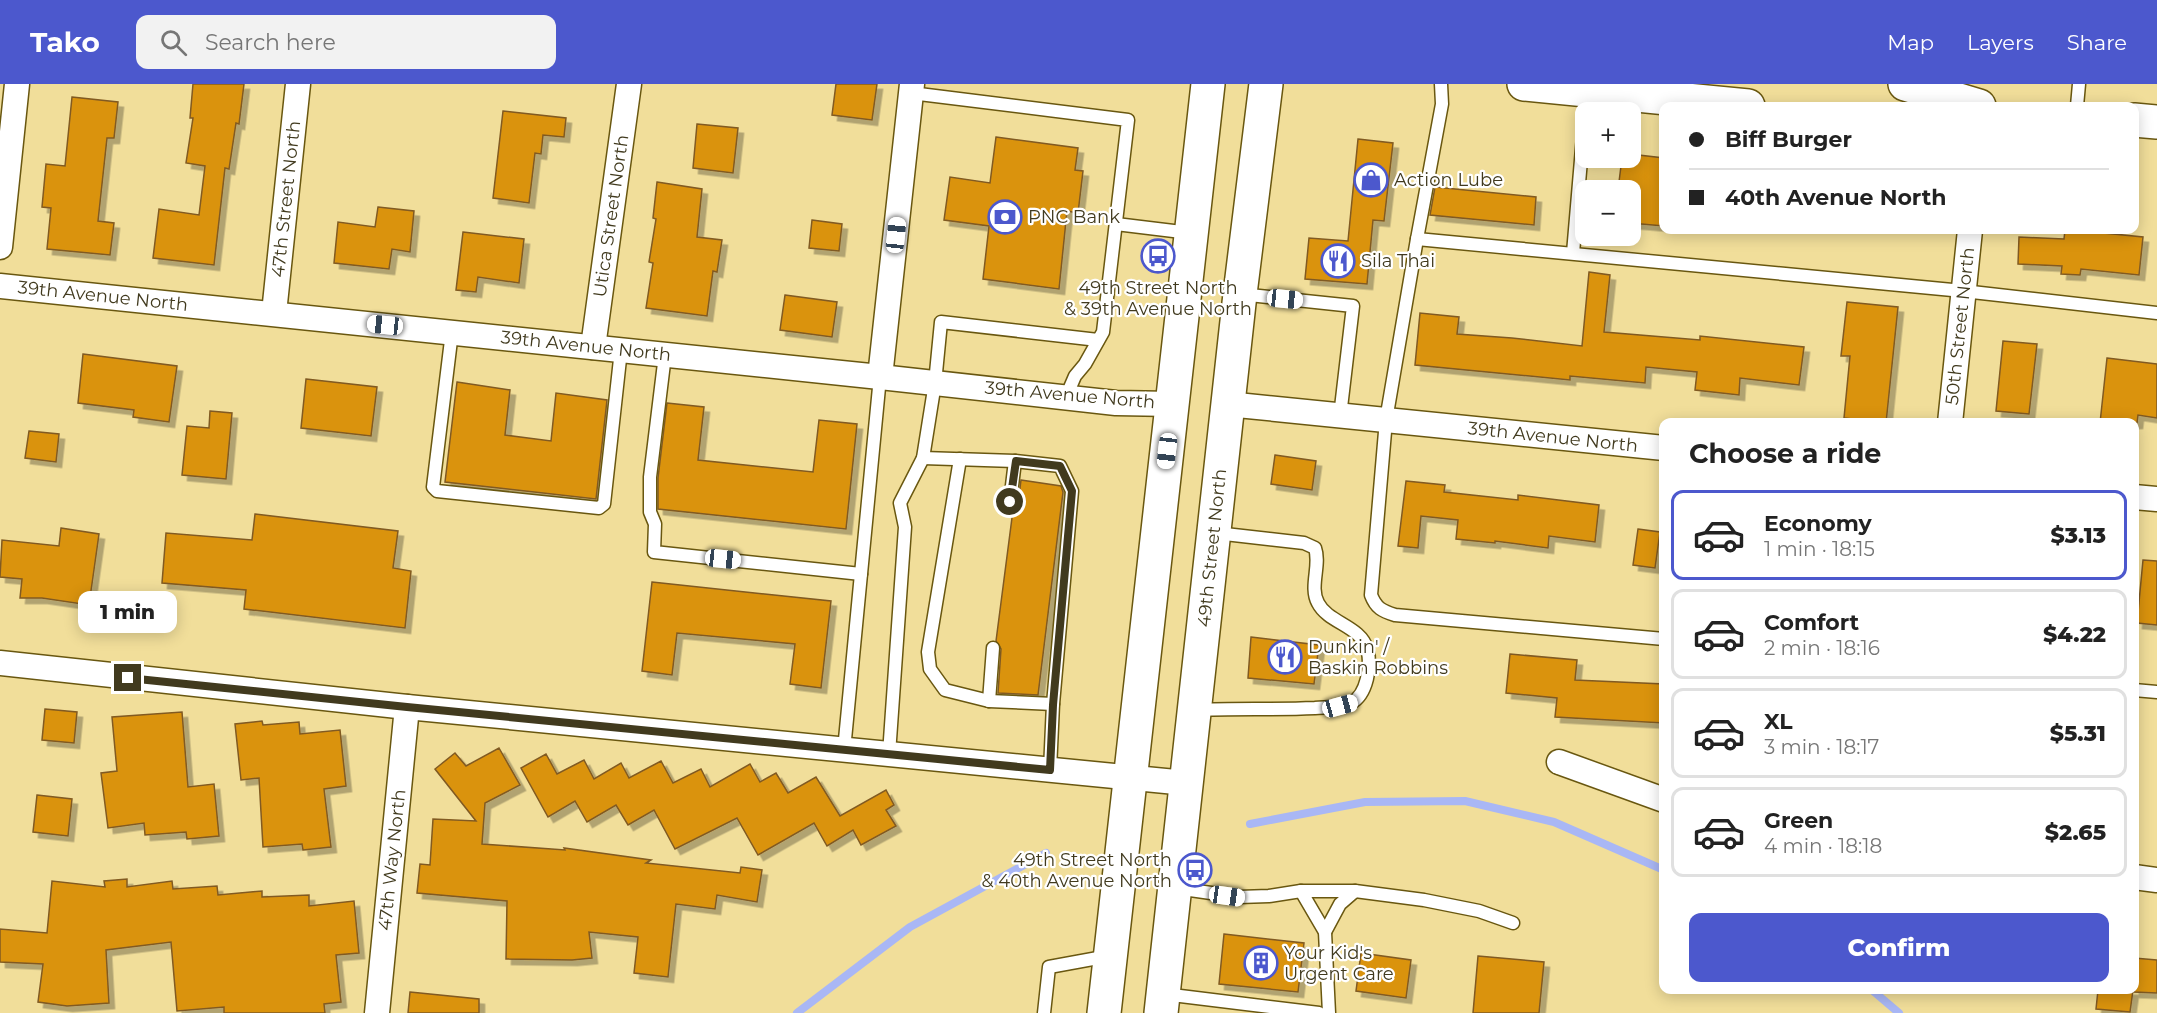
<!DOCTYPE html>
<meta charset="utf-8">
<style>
:root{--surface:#fff;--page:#f2f2f2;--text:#222;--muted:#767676;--line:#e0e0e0;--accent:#4c58cd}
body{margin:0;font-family:Montserrat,sans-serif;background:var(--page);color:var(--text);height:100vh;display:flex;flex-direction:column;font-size:22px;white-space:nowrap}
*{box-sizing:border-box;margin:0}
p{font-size:20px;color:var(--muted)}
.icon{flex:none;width:33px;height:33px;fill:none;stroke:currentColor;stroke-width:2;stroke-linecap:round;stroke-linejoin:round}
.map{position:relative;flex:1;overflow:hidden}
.sheet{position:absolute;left:1659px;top:334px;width:480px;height:576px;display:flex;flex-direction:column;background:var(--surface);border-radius:12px;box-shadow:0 3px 15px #0003}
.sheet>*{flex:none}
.hud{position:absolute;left:1659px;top:18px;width:480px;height:132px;border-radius:12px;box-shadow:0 3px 15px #0003;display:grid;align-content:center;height:132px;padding:0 30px;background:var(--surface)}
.buttons{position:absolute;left:1575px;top:18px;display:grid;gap:12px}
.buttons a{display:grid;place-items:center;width:66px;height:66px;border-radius:12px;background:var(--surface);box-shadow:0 3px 15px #0003;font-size:30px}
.end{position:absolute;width:27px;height:27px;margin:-14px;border:8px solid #413a1e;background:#fff;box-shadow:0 0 0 3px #fff}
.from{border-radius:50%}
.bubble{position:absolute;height:42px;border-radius:12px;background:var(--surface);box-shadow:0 3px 15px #0003;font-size:20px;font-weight:800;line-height:42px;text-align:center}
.car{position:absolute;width:18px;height:36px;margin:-18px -9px;border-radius:8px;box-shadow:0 0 4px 2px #0007;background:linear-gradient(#fff 24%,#345 0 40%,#fff 0 76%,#345 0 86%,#fff 0)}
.hud b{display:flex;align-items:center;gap:21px;height:57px;font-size:22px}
.hud b+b{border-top:2px solid var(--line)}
.hud i{width:15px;height:15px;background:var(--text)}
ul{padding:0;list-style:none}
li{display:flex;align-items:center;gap:18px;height:90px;margin:0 12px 9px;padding:0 18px;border:3px solid var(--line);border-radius:12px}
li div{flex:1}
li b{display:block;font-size:22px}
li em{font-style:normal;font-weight:800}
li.selected{border-color:var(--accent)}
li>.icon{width:54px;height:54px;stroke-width:1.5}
h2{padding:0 30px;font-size:27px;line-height:72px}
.primary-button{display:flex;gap:12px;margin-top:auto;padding:12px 30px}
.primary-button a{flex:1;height:69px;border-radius:12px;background:var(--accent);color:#fff;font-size:24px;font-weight:800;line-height:69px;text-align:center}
header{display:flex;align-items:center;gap:36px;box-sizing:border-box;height:84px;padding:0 30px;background:var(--accent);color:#fff}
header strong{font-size:28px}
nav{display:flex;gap:33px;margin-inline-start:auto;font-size:21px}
.search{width:420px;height:54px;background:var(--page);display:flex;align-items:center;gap:15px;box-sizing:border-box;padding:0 21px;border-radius:12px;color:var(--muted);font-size:22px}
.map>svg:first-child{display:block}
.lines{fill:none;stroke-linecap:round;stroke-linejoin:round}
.stream{stroke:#a9b7f5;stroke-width:8}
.building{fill:#da9310;stroke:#815a21;stroke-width:1.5;filter:url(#shadow)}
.lane-casing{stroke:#695710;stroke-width:15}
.street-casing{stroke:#695710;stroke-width:27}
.secondary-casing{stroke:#695710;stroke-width:36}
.lane{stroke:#fff;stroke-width:12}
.street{stroke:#fff;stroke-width:24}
.secondary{stroke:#fff;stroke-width:33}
.route{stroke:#413a1e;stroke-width:8}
.labels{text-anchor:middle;stroke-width:4.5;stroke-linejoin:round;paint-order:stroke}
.poi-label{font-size:18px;fill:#413a1e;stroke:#fff;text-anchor:start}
.street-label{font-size:18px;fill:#413a1e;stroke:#fff}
</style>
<header>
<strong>Tako</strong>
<div class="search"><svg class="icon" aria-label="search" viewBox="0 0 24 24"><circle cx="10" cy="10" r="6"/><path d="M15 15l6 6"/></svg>Search here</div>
<nav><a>Map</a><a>Layers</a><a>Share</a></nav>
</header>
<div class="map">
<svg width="2157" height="929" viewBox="0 0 2157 929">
<defs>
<filter id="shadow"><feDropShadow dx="5.5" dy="5.5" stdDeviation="0" flood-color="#0004"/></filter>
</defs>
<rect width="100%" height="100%" fill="#f1de9a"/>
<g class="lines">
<g class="stream">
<polyline points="1250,740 1365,718 1465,717 1554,738 1664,786"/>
<polyline points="1872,906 1899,929"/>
<polyline points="797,929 910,843 1046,769"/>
</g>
</g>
<g class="building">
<polygon points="193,0 244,0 239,40 236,39 229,85 225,84 214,181 153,174 159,125 199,131 205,82 186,79 193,34 190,34"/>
<polygon points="836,0 877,0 872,36 832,31"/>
<polygon points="72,13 118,18 114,54 107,54 98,137 114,139 110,171 47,165 51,124 42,123 46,80 65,82"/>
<polygon points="503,27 566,34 564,53 543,51 541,70 535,69 529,119 493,114"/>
<polygon points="697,40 738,44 733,89 693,84"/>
<polygon points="996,53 1078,64 1075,86 1083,87 1078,129 1067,127 1059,205 983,195 989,142 944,136 950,93 990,99"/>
<polygon points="1358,55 1393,59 1384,137 1373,136 1367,200 1305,195 1309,154 1348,157"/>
<polygon points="1630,70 1664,74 1664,142 1630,139 1630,106 1618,106 1622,74 1630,74"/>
<polygon points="657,98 702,105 697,153 722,156 717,188 713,187 707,232 646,224 653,179 649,178 656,135 653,134"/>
<polygon points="1435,103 1536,113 1534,141 1430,131"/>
<polygon points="378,123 414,127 410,168 392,165 389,185 334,179 338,138 375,143"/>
<polygon points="812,136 842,140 839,167 809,164"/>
<polygon points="2065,146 2084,146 2084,147 2143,153 2139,191 2081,185 2080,191 2061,190 2062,182 2018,180 2019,153 2064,155"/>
<polygon points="463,148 524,155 519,199 478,193 476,208 456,206"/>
<polygon points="1589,188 1610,191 1604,248 1700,256 1700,252 1804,263 1799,301 1740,294 1739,311 1695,306 1697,288 1646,283 1645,299 1570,292 1570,296 1415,281 1420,229 1459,233 1457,250 1512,254 1582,262"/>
<polygon points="785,211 837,218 832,253 780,246"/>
<polygon points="1847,218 1898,223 1886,339 1844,334 1850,272 1841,272"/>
<polygon points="2003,257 2037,260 2029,330 1996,327"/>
<polygon points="83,270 177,282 169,338 133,333 134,326 78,319"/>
<polygon points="2107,274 2157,280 2157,334 2138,331 2137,339 2100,339"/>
<polygon points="306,295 377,303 371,352 301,344"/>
<polygon points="457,298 510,306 505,351 551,357 556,309 607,316 596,415 445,398"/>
<polygon points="667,319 704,323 698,376 813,388 819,336 857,340 846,445 658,425 658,394"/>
<polygon points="210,327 232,329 226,395 182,391 187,342 209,344"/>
<polygon points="29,347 59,350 56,378 25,374"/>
<polygon points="1275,371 1316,377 1312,406 1271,400"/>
<polygon points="1021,396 1061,402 1063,408 1038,611 998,609 1001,565 996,557 1013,426 1018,420"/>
<polygon points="1406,397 1445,401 1444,408 1518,416 1518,411 1599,421 1595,458 1549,452 1548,464 1495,457 1495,459 1456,455 1458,436 1421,432 1418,464 1398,462"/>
<polygon points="255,430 398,447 393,484 411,487 405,544 244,525 246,506 162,499 166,449 252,456"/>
<polygon points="61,444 99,450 89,521 42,514 20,514 22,495 0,493 2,456 59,462"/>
<polygon points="1638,445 1660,448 1655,484 1633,481"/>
<polygon points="2143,476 2157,477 2157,541 2137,539"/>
<polygon points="652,498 831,517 821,604 790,600 795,560 677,549 672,591 642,587"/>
<polygon points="1251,553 1319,561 1314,600 1248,594"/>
<polygon points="1510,570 1577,576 1575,596 1664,600 1664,639 1555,633 1557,614 1506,609"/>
<polygon points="45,625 77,628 74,659 42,656"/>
<polygon points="182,628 188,703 214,700 219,752 187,755 186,748 145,751 144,739 108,744 101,689 117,687 112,633"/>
<polygon points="262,637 263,641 299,638 300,650 340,646 346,702 324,705 331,763 303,766 302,760 263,763 259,694 241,696 235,640"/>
<polygon points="499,664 520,701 485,719 482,760 565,766 564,764 651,776 646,779 740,789 741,783 762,786 757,818 717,811 715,825 676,820 668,893 634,889 638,853 589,848 592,874 572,876 506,875 507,817 417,809 420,780 430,781 433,735 476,737 435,685 455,669 466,682"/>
<polygon points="546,670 557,690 584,676 594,695 621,679 629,694 661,677 673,699 701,685 710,703 750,680 760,698 776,689 788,709 816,693 840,732 886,706 894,721 886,726 896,742 861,761 853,746 827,762 814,739 758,771 737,734 675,765 654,726 628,741 616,721 587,738 575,717 548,733 521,684"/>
<polygon points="37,711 72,715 68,752 33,748"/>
<polygon points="127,795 127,803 172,797 173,805 217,802 218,811 262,807 262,813 309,811 309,822 354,817 359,869 336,871 341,918 324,920 325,929 224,929 224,923 177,927 171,858 106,866 109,919 67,922 38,918 43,880 0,878 0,845 47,849 52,797 105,803 104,797"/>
<polygon points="1224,850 1304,859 1298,908 1219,900"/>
<polygon points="1361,869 1411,876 1406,914 1356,907"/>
<polygon points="1478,872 1544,878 1539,929 1473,929"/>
<polygon points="2134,874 2157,876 2157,909 2134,908"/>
<polygon points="2098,906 2133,906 2130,928 2096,925"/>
<polygon points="410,908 479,915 479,929 408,929"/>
</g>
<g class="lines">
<g class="lane-casing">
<g id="lane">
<path d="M1441 0 1442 20 1417 155 1386 336 1371 511C1376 524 1382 527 1395 531L1664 555"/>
<polyline points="911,9 1128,36 1103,248 1085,280 1075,292 1066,313"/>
<polyline points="2077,22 2079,0"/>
<polyline points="1116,140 1190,149"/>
<polyline points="1417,155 1963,207 2157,229"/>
<polyline points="1573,169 1587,6"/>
<polyline points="1240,210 1353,222 1340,332"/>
<polyline points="452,248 433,403 437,407 599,424 604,420 621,266"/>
<polyline points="665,271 650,393 650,428 655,440 654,468 861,490"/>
<polyline points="923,374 1015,377 1060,382 1072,407 1053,620 1050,686"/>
<polyline points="960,375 928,568 930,585 945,606 989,617 1053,620"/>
<polyline points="1010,418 1015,377"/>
<polyline points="2134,606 2157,608"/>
<polyline points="989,617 993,564"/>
<path d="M1195 626C1235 624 1275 626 1315 624 1326 623 1341 624 1351 619 1367 611 1372 581 1367 565 1361 542 1328 539 1318 519 1309 503 1321 481 1315 464L1304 459 1216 449"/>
<polyline points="844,666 880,293"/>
<polyline points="889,670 905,443 900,419 923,374 935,299 941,238 1098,256"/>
<polyline points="1176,804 1239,813 1269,812 1301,807 1355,807 1424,816 1479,827 1513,839"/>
<polyline points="1301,807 1325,848 1329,929"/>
<polyline points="1325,848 1340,820 1355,807"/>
<polyline points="1164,910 1319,929"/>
<polyline points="1044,929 1049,883 1109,872"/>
</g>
</g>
<g class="street-casing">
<g id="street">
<polyline points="0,163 17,0"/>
<polyline points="0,202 880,293 1116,319 1173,320"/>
<polyline points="274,229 298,0"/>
<polyline points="593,263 629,0"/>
<polyline points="880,293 912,0"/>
<polyline points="1227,320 1664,364"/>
<polyline points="1950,339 1970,146"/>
<polyline points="2134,413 2157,415"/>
<polyline points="0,579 407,623 1186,699"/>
<polyline points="1559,678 1664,716"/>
<polyline points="2134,793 2157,796"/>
<polyline points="377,929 407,623"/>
</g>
</g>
<g class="secondary-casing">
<g id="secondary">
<polyline points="1524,0 1748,22"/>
<polyline points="1905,0 1979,22"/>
<polyline points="2134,36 2157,38"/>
<polyline points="1104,929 1208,0"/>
<polyline points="1161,929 1240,210 1266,0"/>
</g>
</g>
<use href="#lane" class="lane"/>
<use href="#street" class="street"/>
<use href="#secondary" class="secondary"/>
</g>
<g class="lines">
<polyline class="route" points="128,594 407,623 1050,686 1053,621 1072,407 1060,382 1016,377 1010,418"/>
</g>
<defs>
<g id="shop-ring" transform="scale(1.725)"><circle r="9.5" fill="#fff" stroke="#4c58cd" stroke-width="1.5"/><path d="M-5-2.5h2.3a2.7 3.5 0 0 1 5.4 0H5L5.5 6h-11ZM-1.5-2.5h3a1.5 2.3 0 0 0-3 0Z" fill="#4c58cd"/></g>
<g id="bank-ring" transform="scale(1.725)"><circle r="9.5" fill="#fff" stroke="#4c58cd" stroke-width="1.5"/><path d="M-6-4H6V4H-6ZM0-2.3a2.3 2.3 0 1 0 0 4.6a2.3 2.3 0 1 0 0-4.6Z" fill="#4c58cd"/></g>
<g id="bus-ring" transform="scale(1.725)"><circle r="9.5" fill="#fff" stroke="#4c58cd" stroke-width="1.5"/><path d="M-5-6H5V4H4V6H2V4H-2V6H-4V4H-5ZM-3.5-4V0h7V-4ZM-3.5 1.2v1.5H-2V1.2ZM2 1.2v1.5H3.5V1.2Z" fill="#4c58cd"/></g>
<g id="restaurant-ring" transform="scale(1.725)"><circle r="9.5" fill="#fff" stroke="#4c58cd" stroke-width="1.5"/><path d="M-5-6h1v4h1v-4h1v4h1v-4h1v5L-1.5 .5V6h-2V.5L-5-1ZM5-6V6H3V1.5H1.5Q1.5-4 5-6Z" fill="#4c58cd"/></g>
<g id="building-ring" transform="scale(1.725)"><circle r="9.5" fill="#fff" stroke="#4c58cd" stroke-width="1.5"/><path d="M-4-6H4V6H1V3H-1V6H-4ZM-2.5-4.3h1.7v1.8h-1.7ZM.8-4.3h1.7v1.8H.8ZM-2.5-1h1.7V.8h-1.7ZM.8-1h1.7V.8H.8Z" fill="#4c58cd"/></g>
</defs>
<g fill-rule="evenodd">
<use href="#shop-ring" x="1371" y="96"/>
<use href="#bank-ring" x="1005" y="133"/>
<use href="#bus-ring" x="1158" y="172"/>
<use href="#restaurant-ring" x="1338" y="177"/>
<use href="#restaurant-ring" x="1285" y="573"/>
<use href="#bus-ring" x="1195" y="786"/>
<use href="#building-ring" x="1261" y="879"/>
</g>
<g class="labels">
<g class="poi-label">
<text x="1394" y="102">Action Lube</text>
<text x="1028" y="139">PNC Bank</text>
<text x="1361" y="183">Sila Thai</text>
<text x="1158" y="210" text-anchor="middle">49th Street North<tspan x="1158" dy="21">&amp; 39th Avenue North</tspan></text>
<text x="1308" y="569">Dunkin' /<tspan x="1308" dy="21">Baskin Robbins</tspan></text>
<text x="1172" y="782" text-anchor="end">49th Street North<tspan x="1172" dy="21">&amp; 40th Avenue North</tspan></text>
<text x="1284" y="875">Your Kid's<tspan x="1284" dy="21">Urgent Care</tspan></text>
</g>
<g class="street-label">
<text transform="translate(286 115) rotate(-84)" y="6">47th Street North</text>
<text transform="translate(611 132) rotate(-82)" y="6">Utica Street North</text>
<text transform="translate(103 212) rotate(6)" y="6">39th Avenue North</text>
<text transform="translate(1960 242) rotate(-84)" y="6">50th Street North</text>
<text transform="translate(586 262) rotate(6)" y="6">39th Avenue North</text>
<text transform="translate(1070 311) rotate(5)" y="6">39th Avenue North</text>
<text transform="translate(1553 353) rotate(6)" y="6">39th Avenue North</text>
<text transform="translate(1212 464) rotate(-84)" y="6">49th Street North</text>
<text transform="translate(392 776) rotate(-84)" y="6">47th Way North</text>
</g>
</g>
</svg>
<div class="buttons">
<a>+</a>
<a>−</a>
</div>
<i class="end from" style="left:1010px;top:418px"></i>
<i class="end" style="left:128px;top:594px"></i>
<div class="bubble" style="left:78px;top:507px;width:99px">1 min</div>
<i class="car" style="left:896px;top:151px;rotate:6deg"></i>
<i class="car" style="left:1285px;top:215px;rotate:96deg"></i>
<i class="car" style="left:385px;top:241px;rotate:276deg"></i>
<i class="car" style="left:1167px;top:367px;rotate:187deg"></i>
<i class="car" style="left:723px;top:475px;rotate:96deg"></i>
<i class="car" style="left:1340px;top:622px;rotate:75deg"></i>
<i class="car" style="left:1227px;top:812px;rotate:98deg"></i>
<div class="hud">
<b><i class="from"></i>Biff Burger</b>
<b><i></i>40th Avenue North</b>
</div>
<section class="sheet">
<h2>Choose a ride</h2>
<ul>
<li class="selected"><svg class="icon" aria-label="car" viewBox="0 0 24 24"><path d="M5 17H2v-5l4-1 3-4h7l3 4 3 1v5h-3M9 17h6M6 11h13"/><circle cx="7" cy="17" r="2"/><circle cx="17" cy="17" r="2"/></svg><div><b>Economy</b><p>1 min · 18:15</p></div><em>$3.13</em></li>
<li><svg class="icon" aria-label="car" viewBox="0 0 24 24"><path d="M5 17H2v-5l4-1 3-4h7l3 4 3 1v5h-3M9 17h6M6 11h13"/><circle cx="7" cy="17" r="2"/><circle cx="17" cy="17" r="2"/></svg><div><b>Comfort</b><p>2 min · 18:16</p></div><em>$4.22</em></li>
<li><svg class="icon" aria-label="car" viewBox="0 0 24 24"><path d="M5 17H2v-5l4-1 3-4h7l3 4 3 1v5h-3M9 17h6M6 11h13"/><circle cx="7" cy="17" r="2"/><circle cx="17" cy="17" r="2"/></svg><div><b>XL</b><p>3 min · 18:17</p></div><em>$5.31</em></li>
<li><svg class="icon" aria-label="car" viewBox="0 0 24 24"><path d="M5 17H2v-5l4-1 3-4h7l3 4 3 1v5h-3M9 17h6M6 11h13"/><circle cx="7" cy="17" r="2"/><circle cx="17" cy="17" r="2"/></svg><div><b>Green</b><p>4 min · 18:18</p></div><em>$2.65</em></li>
</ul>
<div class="primary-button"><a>Confirm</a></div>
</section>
</div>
